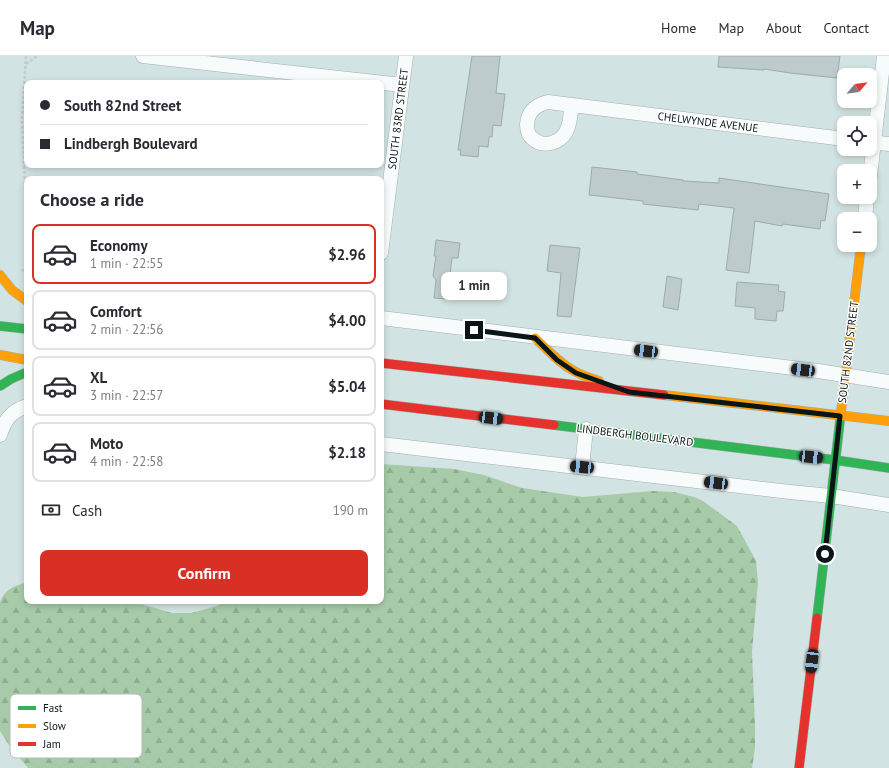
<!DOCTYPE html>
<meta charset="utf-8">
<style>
:root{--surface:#fff;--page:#f7f7f7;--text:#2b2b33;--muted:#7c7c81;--line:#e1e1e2;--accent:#d93025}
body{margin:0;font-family:"PT Sans",sans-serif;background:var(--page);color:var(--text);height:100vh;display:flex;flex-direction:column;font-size:15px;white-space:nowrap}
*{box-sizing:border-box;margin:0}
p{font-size:13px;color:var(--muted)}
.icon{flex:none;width:22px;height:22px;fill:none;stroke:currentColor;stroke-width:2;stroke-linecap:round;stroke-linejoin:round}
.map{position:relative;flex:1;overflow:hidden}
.details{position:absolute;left:24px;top:120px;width:360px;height:428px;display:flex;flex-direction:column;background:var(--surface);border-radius:8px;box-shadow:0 2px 6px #0003}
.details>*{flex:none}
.top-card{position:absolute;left:24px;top:24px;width:360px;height:88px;border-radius:8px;box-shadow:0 2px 6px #0003;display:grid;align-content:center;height:88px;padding:0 16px;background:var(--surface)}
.needle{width:26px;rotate:62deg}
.tools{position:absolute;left:837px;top:12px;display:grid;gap:8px}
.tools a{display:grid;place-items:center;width:40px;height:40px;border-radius:8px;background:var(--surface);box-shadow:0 2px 6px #0003;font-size:20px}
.end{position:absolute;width:18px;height:18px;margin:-9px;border:5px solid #0a1616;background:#fff;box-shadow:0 0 0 2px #fff}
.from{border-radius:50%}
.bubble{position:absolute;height:28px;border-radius:8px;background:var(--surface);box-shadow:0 2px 6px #0003;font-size:13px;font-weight:600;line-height:28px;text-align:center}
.car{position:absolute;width:12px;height:24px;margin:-12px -6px;border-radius:5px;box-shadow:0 0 3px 1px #0007;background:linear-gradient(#222 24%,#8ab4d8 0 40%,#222 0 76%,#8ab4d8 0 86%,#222 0)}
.top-card b{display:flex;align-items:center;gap:14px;height:38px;font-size:15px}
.top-card b+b{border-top:1px solid var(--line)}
.top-card i{width:10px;height:10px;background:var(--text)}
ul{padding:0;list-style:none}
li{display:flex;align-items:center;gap:12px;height:60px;margin:0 8px 6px;padding:0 8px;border:2px solid var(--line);border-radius:8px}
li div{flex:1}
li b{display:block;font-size:15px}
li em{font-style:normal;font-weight:600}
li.active{border-color:var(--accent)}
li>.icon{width:36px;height:36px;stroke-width:1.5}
h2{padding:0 16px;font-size:18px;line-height:48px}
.pay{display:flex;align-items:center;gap:10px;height:44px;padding:0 16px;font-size:15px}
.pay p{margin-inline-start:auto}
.button{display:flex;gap:8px;margin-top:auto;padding:8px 16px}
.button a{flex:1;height:46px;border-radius:8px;background:var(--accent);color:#fff;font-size:16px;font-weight:600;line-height:46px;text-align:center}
header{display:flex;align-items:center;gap:24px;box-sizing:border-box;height:56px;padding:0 20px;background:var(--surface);border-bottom:1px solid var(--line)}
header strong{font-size:19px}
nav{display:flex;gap:22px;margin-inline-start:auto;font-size:14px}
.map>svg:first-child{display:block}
.forest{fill:url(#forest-firs)}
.building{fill:#becbcd;stroke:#9eabad}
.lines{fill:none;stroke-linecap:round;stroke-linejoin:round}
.street-casing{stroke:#a2afaf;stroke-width:15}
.fast-casing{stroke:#a2afaf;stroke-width:10}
.slow-casing{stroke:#a2afaf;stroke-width:10}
.jam-casing{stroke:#a2afaf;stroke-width:10}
.path{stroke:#c6caca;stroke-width:2.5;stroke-dasharray:3 2;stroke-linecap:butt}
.street{stroke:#f8fbfb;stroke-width:14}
.fast{stroke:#30b455;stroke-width:9}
.slow{stroke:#ff9f0a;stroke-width:9}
.jam{stroke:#e5322d;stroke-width:9}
.route{stroke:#0a1616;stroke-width:5}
.labels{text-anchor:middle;stroke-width:3;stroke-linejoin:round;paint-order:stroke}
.street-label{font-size:11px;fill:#0a1616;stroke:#fff}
.key{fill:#fff;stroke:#b6b9b9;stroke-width:1}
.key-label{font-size:11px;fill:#0a1616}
</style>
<header>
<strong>Map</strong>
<nav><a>Home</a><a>Map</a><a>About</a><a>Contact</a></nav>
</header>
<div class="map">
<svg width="889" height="712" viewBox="0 0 889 712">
<defs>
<pattern id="forest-firs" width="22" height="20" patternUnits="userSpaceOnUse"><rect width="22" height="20" fill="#a7cba8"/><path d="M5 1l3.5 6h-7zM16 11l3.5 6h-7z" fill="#8eae90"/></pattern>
</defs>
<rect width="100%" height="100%" fill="#d1e3e2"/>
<path class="forest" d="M381 408 454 413 484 419 522 432 583 441 653 435 674 436 694 441 703 445 737 470 756 505 758 526 752 596 755 668V692L752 712H28L9 689 0 675V546C6 532 13 531 27 526V545H115L141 548 172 557H191L217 550 225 545H381Z"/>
<g class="building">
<polygon points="472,0 500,0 496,37 505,38 501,70 493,69 492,81 489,81 488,91 479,90 478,101 460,99 461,94 458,94"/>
<polygon points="719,0 840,0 837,22 790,17 764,13 764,14 718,11"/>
<polygon points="592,111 637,116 637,118 683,124 683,125 719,127 719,122 829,138 825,165 821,164 820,173 783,168 782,170 755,165 749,217 726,214 734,152 699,148 698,154 643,148 643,145 589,139"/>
<polygon points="436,184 460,187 458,202 452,202 447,243 434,242 436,224 433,220 436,200 434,200"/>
<polygon points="550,189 580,192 571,261 557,260 561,217 547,215"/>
<polygon points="667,220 682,223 678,254 663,251"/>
<polygon points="737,226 779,229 778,235 785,236 783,255 777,255 776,265 755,263 755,252 735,250"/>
</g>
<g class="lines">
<g class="street-casing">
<g id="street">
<polyline points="143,0 402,29"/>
<path d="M571 49C571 58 570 68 566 76 559 88 542 92 532 82 528 79 527 73 527 68 528 55 536 49 548 46L844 83"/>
<polyline points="870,86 889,88"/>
<polyline points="870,120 884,0"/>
<polyline points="865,163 867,141"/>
<polyline points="381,197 406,0"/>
<polyline points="381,262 818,315 889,326"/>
<path d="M0 379C5 364 11 355 27 350"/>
<polyline points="381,388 790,436 831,440 889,449"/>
<polyline points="582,411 586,373"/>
</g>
</g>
<g class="fast-casing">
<g id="fast">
<polyline points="0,270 27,273"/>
<polyline points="0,330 11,323 27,316"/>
<polyline points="554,369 835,404 889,412"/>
<polyline points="817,562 841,356"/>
</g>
</g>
<g class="slow-casing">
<g id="slow">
<polyline points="0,219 12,234 27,245"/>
<path d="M535 282C548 294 560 308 576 316 583 320 591 322 599 325"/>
<polyline points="0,299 27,304"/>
<polyline points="664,339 889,365"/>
<polyline points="841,356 861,189"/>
</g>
</g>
<g class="jam-casing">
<g id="jam">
<polyline points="381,307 664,339"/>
<polyline points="381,348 554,369"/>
<polyline points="799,712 817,562"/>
</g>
</g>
<g class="path">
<polyline points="26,0 22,63 27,174"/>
<polyline points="26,8 37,0"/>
<polyline points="22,215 27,212"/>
</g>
<use href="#street" class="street"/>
<use href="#fast" class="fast"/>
<use href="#slow" class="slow"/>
<use href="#jam" class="jam"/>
</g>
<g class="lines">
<polyline class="route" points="474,274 535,282 557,304 576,317 629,336 840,360 825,498"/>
</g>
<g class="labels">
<g class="street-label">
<text transform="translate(398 63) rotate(-83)" y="4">SOUTH 83RD STREET</text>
<text transform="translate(708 66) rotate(7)" y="4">CHELWYNDE AVENUE</text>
<text transform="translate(848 296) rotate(-83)" y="4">SOUTH 82ND STREET</text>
<text transform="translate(635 379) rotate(7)" y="4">LINDBERGH BOULEVARD</text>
</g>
</g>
<rect x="10" y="638" width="132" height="64" rx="6" class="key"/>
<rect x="18" y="650" width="18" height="4" fill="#30b455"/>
<rect x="18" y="668" width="18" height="4" fill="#ff9f0a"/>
<rect x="18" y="686" width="18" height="4" fill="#e5322d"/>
<g class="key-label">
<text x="43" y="656">Fast</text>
<text x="43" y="674">Slow</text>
<text x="43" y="692">Jam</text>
</g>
</svg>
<div class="tools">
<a><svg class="needle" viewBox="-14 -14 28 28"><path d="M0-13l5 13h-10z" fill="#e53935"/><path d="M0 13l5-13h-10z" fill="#7c7c81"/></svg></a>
<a><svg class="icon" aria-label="locate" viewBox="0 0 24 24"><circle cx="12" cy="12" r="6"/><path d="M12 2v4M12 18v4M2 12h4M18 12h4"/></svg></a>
<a>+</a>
<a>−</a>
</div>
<i class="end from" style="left:825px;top:498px"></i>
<i class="end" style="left:474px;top:274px"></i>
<div class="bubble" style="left:441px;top:216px;width:66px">1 min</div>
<i class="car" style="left:646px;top:295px;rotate:277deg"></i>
<i class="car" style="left:803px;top:314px;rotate:277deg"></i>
<i class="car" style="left:491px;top:362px;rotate:97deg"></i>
<i class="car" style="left:811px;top:401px;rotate:96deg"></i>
<i class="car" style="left:582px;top:411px;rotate:276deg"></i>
<i class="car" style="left:716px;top:427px;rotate:277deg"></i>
<i class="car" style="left:812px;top:605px;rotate:187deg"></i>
<div class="top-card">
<b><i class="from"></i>South 82nd Street</b>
<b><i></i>Lindbergh Boulevard</b>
</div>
<section class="details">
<h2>Choose a ride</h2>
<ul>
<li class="active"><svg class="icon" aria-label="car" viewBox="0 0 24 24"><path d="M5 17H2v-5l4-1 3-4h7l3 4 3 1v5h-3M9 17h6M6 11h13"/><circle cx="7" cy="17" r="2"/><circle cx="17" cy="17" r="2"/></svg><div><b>Economy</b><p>1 min · 22:55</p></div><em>$2.96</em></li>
<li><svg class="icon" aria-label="car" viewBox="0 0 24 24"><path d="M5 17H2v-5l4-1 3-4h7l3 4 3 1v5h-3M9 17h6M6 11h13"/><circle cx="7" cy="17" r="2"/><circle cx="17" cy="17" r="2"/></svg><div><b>Comfort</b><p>2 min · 22:56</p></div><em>$4.00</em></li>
<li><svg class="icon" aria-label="car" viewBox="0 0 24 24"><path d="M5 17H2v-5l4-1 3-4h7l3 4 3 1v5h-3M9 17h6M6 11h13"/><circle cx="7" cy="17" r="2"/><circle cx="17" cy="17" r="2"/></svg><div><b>XL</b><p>3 min · 22:57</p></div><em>$5.04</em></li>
<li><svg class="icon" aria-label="car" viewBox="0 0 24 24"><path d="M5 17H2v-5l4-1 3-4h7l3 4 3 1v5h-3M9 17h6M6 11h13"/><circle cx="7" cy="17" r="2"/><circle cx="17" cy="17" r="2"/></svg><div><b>Moto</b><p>4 min · 22:58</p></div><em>$2.18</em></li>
</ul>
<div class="pay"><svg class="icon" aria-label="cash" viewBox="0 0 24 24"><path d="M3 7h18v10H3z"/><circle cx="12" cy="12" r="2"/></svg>Cash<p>190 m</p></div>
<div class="button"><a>Confirm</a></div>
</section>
</div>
